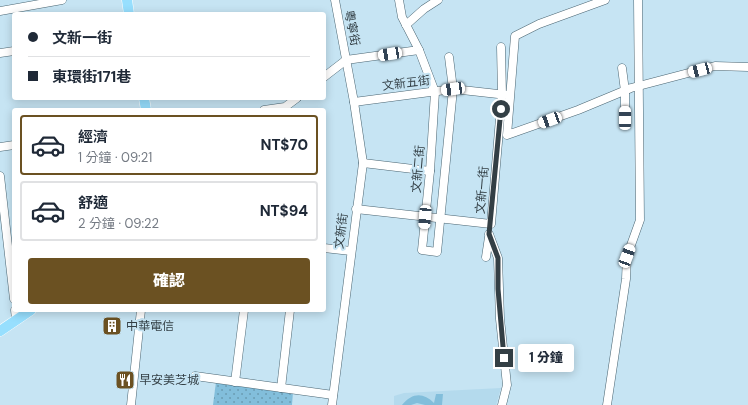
<!DOCTYPE html>
<html lang="zh-TW">
<meta charset="utf-8">
<style>
:root{--surface:#fff;--page:#f6f6f7;--text:#1f2937;--muted:#747a83;--line:#e0e1e3;--accent:#6b5122}
body{margin:0;font-family:"DM Sans","Noto Sans TC",sans-serif;background:var(--page);color:var(--text);height:100vh;display:flex;flex-direction:column;font-size:15px;white-space:nowrap}
*{box-sizing:border-box;margin:0}
p{font-size:13px;color:var(--muted)}
.icon{flex:none;width:22px;height:22px;fill:none;stroke:currentColor;stroke-width:2;stroke-linecap:round;stroke-linejoin:round}
.map{position:relative;flex:1;overflow:hidden}
.drawer{position:absolute;left:12px;top:108px;width:314px;height:204px;display:flex;flex-direction:column;background:var(--surface);border-radius:4px;box-shadow:0 2px 10px #0003}
.drawer>*{flex:none}
.hud{position:absolute;left:12px;top:12px;width:314px;height:88px;border-radius:4px;box-shadow:0 2px 10px #0003;display:grid;align-content:center;height:88px;padding:0 16px;background:var(--surface)}
.end{position:absolute;width:18px;height:18px;margin:-9px;border:5px solid #333f45;background:#fff;box-shadow:0 0 0 2px #fff}
.from{border-radius:50%}
.bubble{position:absolute;height:28px;border-radius:4px;background:var(--surface);box-shadow:0 2px 10px #0003;font-size:13px;font-weight:800;line-height:28px;text-align:center}
.car{position:absolute;width:12px;height:24px;margin:-12px -6px;border-radius:5px;box-shadow:0 0 3px 1px #0007;background:linear-gradient(#fff 24%,#345 0 40%,#fff 0 76%,#345 0 86%,#fff 0)}
.hud b{display:flex;align-items:center;gap:14px;height:38px;font-size:15px}
.hud b+b{border-top:1px solid var(--line)}
.hud i{width:10px;height:10px;background:var(--text)}
ul{padding:7px 0 0;list-style:none}
li{display:flex;align-items:center;gap:12px;height:60px;margin:0 8px 6px;padding:0 8px;border:2px solid var(--line);border-radius:4px}
li div{flex:1}
li b{display:block;font-size:15px}
li em{font-style:normal;font-weight:800}
li.active{border-color:var(--accent)}
li>.icon{width:36px;height:36px;stroke-width:1.5}
.action{display:flex;gap:8px;margin-top:auto;padding:8px 16px}
.action a{flex:1;height:46px;border-radius:4px;background:var(--accent);color:#fff;font-size:16px;font-weight:800;line-height:46px;text-align:center}
.map>svg:first-child{display:block}
.built{fill:#b4daed}
.park{fill:url(#park-dots)}
.garden{fill:#82bedb}
.lines{fill:none;stroke-linecap:round;stroke-linejoin:round}
.minor-casing{stroke:#4a6572;stroke-width:9}
.major-casing{stroke:#fff;stroke-width:11}
.minor{stroke:#fff;stroke-width:8}
.major{stroke:#97dffe;stroke-width:10}
.route{stroke:#333f45;stroke-width:5}
.labels{text-anchor:middle;stroke-width:4;stroke-linejoin:round;paint-order:stroke}
.street-label{font-size:12px;fill:#333f45;stroke:#c6e4f3}
.poi-label{font-size:12px;fill:#333f45;stroke:#c6e4f3;text-anchor:start}
</style>
<div class="map">
<svg width="748" height="405" viewBox="0 0 748 405">
<defs>
<pattern id="park-dots" width="8" height="8" patternUnits="userSpaceOnUse"><rect width="8" height="8" fill="#82bedb"/><path d="M2 2h.1M6 6h.1" fill="none" stroke="#6b9cb3" stroke-width="1.8" stroke-linecap="round"/></pattern>
</defs>
<rect width="100%" height="100%" fill="#c6e4f3"/>
<polygon class="built" points="501,388 496,405 394,405 394,396 404,393"/>
<polygon class="park" points="216,382 293,392 292,405 213,405"/>
<path class="garden" d="M436 394H443L442 405H425L417 403 411 405H402C412 393 423 392 434 403Z"/>
<g class="lines">
<g class="minor-casing">
<g id="minor">
<polyline points="605,0 539,24 515,36 507,135 578,110 631,88 715,66 748,67"/>
<polyline points="0,11 62,0"/>
<polyline points="406,25 424,9 438,0"/>
<polyline points="419,50 435,92 430,171 422,250 437,252 453,89 449,57"/>
<polyline points="0,53 14,51"/>
<polyline points="622,68 625,91 625,118"/>
<polyline points="324,77 346,60 419,50 402,17 399,0"/>
<polyline points="354,102 453,89 507,95"/>
<polyline points="264,110 285,107 297,98"/>
<polyline points="0,147 14,145"/>
<polyline points="363,163 430,171"/>
<polyline points="0,176 14,299"/>
<polyline points="356,209 491,224 502,95 501,47"/>
<polyline points="489,234 498,258 500,319 507,385 502,405"/>
<polyline points="324,248 351,251"/>
<polyline points="486,257 489,237"/>
<polyline points="15,310 16,319"/>
<polyline points="195,376 333,395"/>
<polyline points="235,382 244,310"/>
<polyline points="281,388 290,310"/>
<polyline points="131,405 141,310"/>
<polyline points="332,405 363,163 354,102 335,0"/>
<polyline points="607,405 626,279 627,256 640,220 638,0"/>
</g>
</g>
<g class="major-casing">
<g id="major">
<polyline points="127,0 129,14"/>
<polyline points="144,98 146,110"/>
<polyline points="0,331 31,310"/>
</g>
</g>
<use href="#minor" class="minor"/>
<use href="#major" class="major"/>
</g>
<g class="lines">
<polyline class="route" points="501,109 489,234 498,258 498,289 504,358"/>
</g>
<defs>
<g id="building-square" transform="scale(1)"><rect x="-9" y="-9" width="18" height="18" rx="4" fill="#6b5122" stroke="#c6e4f3"/><path d="M-4-6H4V6H1V3H-1V6H-4ZM-2.5-4.3h1.7v1.8h-1.7ZM.8-4.3h1.7v1.8H.8ZM-2.5-1h1.7V.8h-1.7ZM.8-1h1.7V.8H.8Z" fill="#fff"/></g>
<g id="restaurant-square" transform="scale(1)"><rect x="-9" y="-9" width="18" height="18" rx="4" fill="#6b5122" stroke="#c6e4f3"/><path d="M-5-6h1v4h1v-4h1v4h1v-4h1v5L-1.5 .5V6h-2V.5L-5-1ZM5-6V6H3V1.5H1.5Q1.5-4 5-6Z" fill="#fff"/></g>
</defs>
<g fill-rule="evenodd">
<use href="#building-square" x="112" y="326"/>
<use href="#restaurant-square" x="125" y="380"/>
</g>
<g class="labels">
<g class="street-label">
<text transform="translate(352 28) rotate(79)" y="4">粵寧街</text>
<text transform="translate(406 83) rotate(-7)" y="4">文新五街</text>
<text transform="translate(418 169) rotate(-85)" y="4">文新二街</text>
<text transform="translate(482 190) rotate(-85)" y="4">文新一街</text>
<text transform="translate(341 231) rotate(-83)" y="4">文新街</text>
</g>
<g class="poi-label">
<text x="126" y="330">中華電信</text>
<text x="139" y="384">早安美芝城</text>
</g>
</g>
</svg>
<i class="end from" style="left:501px;top:109px"></i>
<i class="end" style="left:504px;top:358px"></i>
<div class="bubble" style="left:518px;top:344px;width:56px">1 分鐘</div>
<i class="car" style="left:390px;top:54px;rotate:261deg"></i>
<i class="car" style="left:700px;top:70px;rotate:255deg"></i>
<i class="car" style="left:453px;top:89px;rotate:262deg"></i>
<i class="car" style="left:625px;top:118px;rotate:0deg"></i>
<i class="car" style="left:550px;top:120px;rotate:250deg"></i>
<i class="car" style="left:425px;top:217px;rotate:185deg"></i>
<i class="car" style="left:627px;top:256px;rotate:20deg"></i>
<div class="hud">
<b><i class="from"></i>文新一街</b>
<b><i></i>東環街171巷</b>
</div>
<section class="drawer">
<ul>
<li class="active"><svg class="icon" aria-label="car" viewBox="0 0 24 24"><path d="M5 17H2v-5l4-1 3-4h7l3 4 3 1v5h-3M9 17h6M6 11h13"/><circle cx="7" cy="17" r="2"/><circle cx="17" cy="17" r="2"/></svg><div><b>經濟</b><p>1 分鐘 · 09:21</p></div><em>NT$70</em></li>
<li><svg class="icon" aria-label="car" viewBox="0 0 24 24"><path d="M5 17H2v-5l4-1 3-4h7l3 4 3 1v5h-3M9 17h6M6 11h13"/><circle cx="7" cy="17" r="2"/><circle cx="17" cy="17" r="2"/></svg><div><b>舒適</b><p>2 分鐘 · 09:22</p></div><em>NT$94</em></li>
</ul>
<div class="action"><a>確認</a></div>
</section>
</div>
